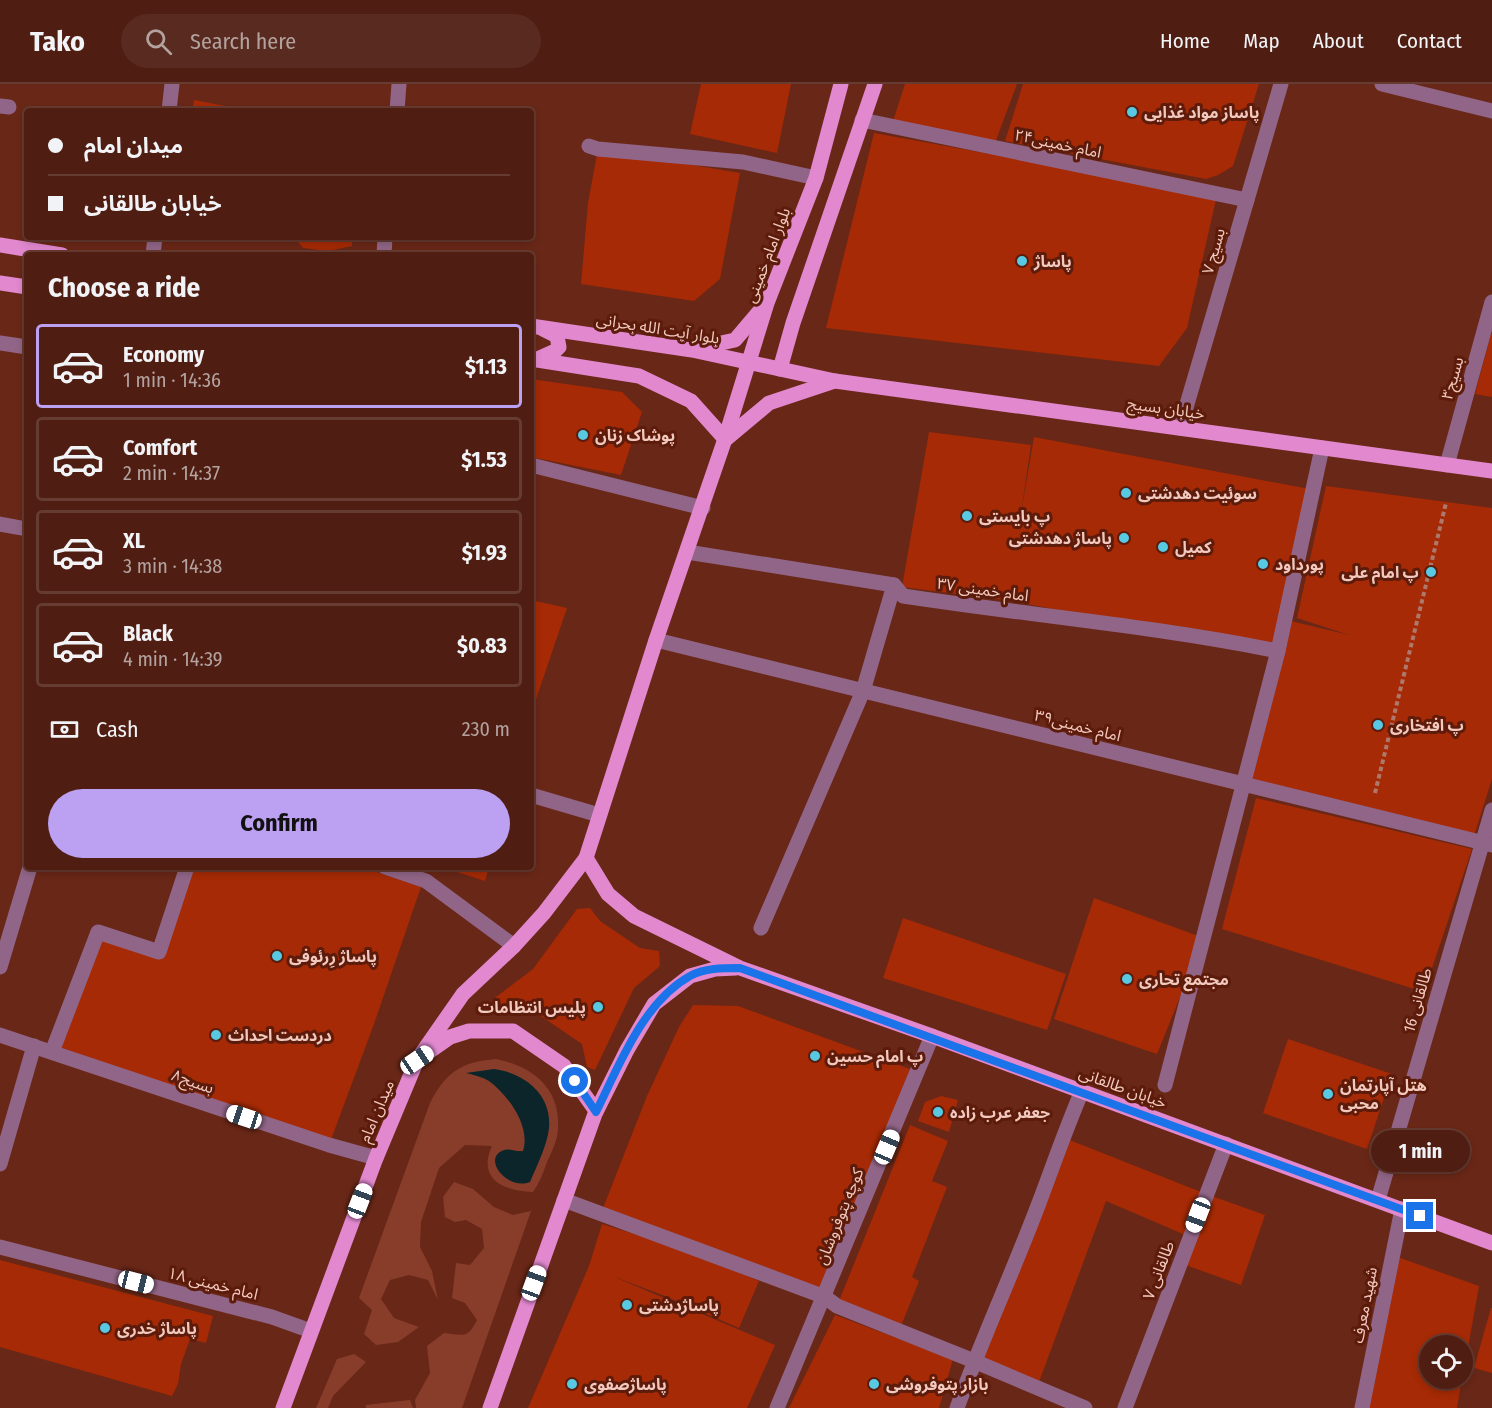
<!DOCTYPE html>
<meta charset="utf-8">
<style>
:root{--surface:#4f1d11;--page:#592a1f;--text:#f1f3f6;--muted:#b3a29f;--line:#663b31;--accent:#bca0f2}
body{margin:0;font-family:"Fira Sans Condensed","Noto Sans Arabic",sans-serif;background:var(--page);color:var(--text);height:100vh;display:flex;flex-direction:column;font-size:22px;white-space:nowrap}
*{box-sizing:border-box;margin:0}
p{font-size:20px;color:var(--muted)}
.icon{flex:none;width:33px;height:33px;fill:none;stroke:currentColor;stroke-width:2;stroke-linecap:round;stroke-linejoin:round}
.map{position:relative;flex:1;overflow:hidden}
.details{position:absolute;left:24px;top:168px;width:510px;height:618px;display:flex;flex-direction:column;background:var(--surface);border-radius:6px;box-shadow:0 3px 9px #0003,0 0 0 2px var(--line)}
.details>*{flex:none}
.hud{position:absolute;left:24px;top:24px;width:510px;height:132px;border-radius:6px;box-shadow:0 3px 9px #0003,0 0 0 2px var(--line);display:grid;align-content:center;height:132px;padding:0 24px;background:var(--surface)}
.tools{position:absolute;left:1419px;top:1251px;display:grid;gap:12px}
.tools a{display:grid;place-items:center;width:54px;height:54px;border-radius:50%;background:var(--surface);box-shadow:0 3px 9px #0003,0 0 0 2px var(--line);font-size:30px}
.end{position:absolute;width:27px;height:27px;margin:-14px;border:8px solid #1a73e8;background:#fff;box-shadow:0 0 0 3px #fff}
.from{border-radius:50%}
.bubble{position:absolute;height:42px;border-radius:21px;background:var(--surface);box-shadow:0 3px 9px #0003,0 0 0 2px var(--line);font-size:20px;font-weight:700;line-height:42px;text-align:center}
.car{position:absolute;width:18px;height:36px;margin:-18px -9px;border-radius:8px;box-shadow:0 0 4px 2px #0007;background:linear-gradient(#fff 24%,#345 0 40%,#fff 0 76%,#345 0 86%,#fff 0)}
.hud b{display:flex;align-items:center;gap:21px;height:57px;font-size:22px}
.hud b+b{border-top:2px solid var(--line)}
.hud i{width:15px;height:15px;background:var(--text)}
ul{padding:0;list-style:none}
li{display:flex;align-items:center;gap:18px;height:84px;margin:0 12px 9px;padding:0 12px;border:3px solid var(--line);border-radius:6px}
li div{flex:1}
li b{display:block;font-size:22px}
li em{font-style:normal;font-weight:700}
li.current{border-color:var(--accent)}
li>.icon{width:54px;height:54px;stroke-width:1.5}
h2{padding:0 24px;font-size:27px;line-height:72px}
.pay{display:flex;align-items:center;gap:15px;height:66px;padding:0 24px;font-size:22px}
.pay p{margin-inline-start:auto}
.button{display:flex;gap:12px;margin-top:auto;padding:12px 24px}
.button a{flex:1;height:69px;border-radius:36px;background:var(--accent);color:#111;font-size:24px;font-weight:700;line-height:69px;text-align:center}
header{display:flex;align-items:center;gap:36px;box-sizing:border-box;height:84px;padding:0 30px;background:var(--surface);border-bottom:2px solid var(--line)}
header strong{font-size:28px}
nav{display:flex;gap:33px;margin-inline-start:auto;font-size:21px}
.search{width:420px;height:54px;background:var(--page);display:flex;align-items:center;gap:15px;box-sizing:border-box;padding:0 21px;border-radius:33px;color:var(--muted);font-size:22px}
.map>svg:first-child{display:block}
.green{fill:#883d2a}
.water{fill:#0b252b}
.building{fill:#a52a05}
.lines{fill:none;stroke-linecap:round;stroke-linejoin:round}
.path{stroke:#ae786b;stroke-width:4;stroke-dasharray:4.5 3;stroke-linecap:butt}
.minor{stroke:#916587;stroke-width:15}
.major{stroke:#e188cf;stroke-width:15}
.route{stroke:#1a73e8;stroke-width:8}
.poi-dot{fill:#57c9e2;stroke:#5c1b0b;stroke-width:2}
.labels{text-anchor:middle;stroke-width:6;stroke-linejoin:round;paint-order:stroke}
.poi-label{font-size:16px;font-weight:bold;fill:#f2c9be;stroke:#5c1b0b;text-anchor:start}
.street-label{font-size:16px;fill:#f2c9be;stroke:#5c1b0b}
</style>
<header>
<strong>Tako</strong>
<div class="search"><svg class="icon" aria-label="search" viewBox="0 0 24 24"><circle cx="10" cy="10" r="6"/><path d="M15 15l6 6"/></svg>Search here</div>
<nav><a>Home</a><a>Map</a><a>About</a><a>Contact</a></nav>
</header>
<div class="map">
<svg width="1492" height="1324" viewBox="0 0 1492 1324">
<rect width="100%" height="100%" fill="#692717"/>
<g class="green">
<path d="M496 975C531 982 560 1003 558 1043 558 1056 552 1067 547 1078 543 1089 540 1098 533 1108 503 1107 477 1095 492 1062L465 1061 439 1084 421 1138 420 1163 432 1187 438 1216 428 1196 409 1191 390 1196 381 1215 394 1234 419 1243 398 1258 376 1261 364 1250 372 1226 359 1214 430 1019C446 988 461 978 496 975Z"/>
<path d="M454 1098 473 1105 494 1123 513 1131 531 1127 462 1324H416L415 1316 430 1289 427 1262 444 1249C463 1251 468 1255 477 1236L465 1219 452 1214 456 1179 470 1181 484 1164 482 1145 466 1136 455 1138 445 1133 443 1113Z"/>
<polygon points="354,1270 366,1278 333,1312 328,1324 316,1324 337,1275"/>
<polygon points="410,1316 413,1324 366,1324 366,1321"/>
</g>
<path class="water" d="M494 985C524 989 552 1010 549 1044 547 1062 537 1081 530 1098 507 1107 481 1074 504 1066 510 1064 516 1068 523 1067 531 1042 508 1011 489 997 482 993 474 991 466 989Z"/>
<g class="building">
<polygon points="701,0 791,0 777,69 690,50"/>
<polygon points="905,0 1017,0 995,59 893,37"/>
<polygon points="1023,0 1259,0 1233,82 1218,91 1206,95 1005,57"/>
<polygon points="194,16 247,26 247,27 192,27"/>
<polygon points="874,49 1217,111 1187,244 1159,282 826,244"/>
<polygon points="598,65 740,89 720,195 694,217 581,200 588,119"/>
<polygon points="241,153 283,153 283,154 269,158 253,157"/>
<polygon points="294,153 352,153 352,162 328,167 303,164"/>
<polygon points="1491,250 1492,250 1492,313 1475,310"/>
<polygon points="531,295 622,308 642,328 621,391 531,373"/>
<polygon points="929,348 1031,361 1021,429 1034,353 1315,406 1278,567 1005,516 902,503"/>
<polygon points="1326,402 1492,424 1492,695 1474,752 1249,696 1291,537 1349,551 1297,534"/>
<polygon points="531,516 567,524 531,630"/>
<polygon points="1256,714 1472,765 1424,908 1222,845"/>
<polygon points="189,783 362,783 421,803 374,940 329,1061 57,962 98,848 159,868"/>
<polygon points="442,783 489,783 485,797"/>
<polygon points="1094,814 1204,854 1157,970 1054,935"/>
<polygon points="590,824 600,837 640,864 659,867 660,882 634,904 595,986 587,983 582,960 529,924 495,929 492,916 533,885 577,825"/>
<polygon points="903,834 1066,890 1047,946 883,894"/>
<polygon points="693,921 738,922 918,988 825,1213 603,1124 647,1012 679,943"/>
<polygon points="1288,955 1392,990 1367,1065 1263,1029"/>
<polygon points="941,1012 958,1016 949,1048 918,1037 925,1018"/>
<polygon points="910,1041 948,1057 932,1097 947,1103 912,1193 919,1197 899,1247 837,1222"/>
<polygon points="1062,1053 1206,1110 1265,1131 1241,1201 1180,1179 1190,1153 1106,1117 1039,1298 976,1271"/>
<polygon points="602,1140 683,1165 759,1197 739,1244 665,1212 612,1192 775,1261 747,1324 528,1324 589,1182"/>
<polygon points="1392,1171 1479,1202 1464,1286 1462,1262 1430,1262 1430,1294 1462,1294 1457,1324 1366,1324"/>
<polygon points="0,1176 213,1232 206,1259 190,1255 181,1280 178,1300 172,1312 0,1263"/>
<polygon points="1491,1224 1492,1224 1492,1289 1474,1284"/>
<polygon points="835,1231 953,1275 939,1324 789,1324"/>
</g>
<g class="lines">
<polyline class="path" points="1375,709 1446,419"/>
<g class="minor">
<polyline points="1382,0 1492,27"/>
<polyline points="0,22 9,23"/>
<polyline points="169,27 172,0"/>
<polyline points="397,27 399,0"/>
<polyline points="862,36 1247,116"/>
<polyline points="589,62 598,65 743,78 816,94"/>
<polyline points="153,171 155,153"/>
<polyline points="384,171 385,153"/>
<polyline points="0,259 27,263"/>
<polyline points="1180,344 1281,0"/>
<polyline points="531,381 703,424"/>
<polyline points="1447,381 1492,218"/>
<polyline points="0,440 27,445"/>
<path d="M687 468 894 501 903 512C1028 531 1154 542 1278 567"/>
<polyline points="656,556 1492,761"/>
<polyline points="531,711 599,731"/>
<polyline points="385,783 426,797 514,862"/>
<polyline points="761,844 863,607 894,501"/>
<polyline points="0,883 30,783"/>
<polyline points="0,951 329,1061 376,1074"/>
<polyline points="52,968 98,848 159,868 187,783"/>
<polyline points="1165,1001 1278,567 1322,364"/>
<polyline points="0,1080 34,962"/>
<polyline points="564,1116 825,1213 837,1222 974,1277 1085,1324"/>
<polyline points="1378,1116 1492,726"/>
<polyline points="0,1163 272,1233 311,1247"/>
<polyline points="777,1324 932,952"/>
<path d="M957 1324C982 1255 1013 1188 1039 1119 1053 1082 1066 1044 1082 1007"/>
<polyline points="1125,1324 1226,1060"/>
<polyline points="1362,1324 1402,1125"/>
</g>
<g class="major">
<polyline points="0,161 62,171"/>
<polyline points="0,199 27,203"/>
<polyline points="531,242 692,266 835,297 1492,387"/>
<polyline points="698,264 735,256 763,223"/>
<polyline points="531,275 639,292 691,317 725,355"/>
<polyline points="535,276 555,267 559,263 557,252 543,245"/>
<polyline points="780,285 793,239 875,0"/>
<polyline points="726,355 769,319 835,297"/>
<polyline points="586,774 608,810 634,832 740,884 932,952 1492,1159"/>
<polyline points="417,976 463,910 514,862 544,829 586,774 656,556 725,355 767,219 816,94 841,0"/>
<polyline points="596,1028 627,966 654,920 690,892 715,885 736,884"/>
<polyline points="283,1324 376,1074 417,976 450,953 469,947 513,947 564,982 596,1027 490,1324"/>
</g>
</g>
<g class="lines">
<path class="route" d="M575 997 596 1028C619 982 643 918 690 892 704 884 723 884 740 884L1420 1132"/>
</g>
<g class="poi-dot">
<circle cx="1132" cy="28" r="6"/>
<circle cx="1022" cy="177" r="6"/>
<circle cx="583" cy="351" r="6"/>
<circle cx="1126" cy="409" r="6"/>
<circle cx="967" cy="432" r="6"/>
<circle cx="1124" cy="454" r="6"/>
<circle cx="1163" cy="463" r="6"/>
<circle cx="1263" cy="480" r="6"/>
<circle cx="1431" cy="488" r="6"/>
<circle cx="1378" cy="641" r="6"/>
<circle cx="277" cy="872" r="6"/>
<circle cx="1127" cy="895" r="6"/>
<circle cx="598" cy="923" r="6"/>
<circle cx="216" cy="951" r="6"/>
<circle cx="815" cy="972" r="6"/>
<circle cx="1328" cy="1010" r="6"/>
<circle cx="938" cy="1028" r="6"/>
<circle cx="627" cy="1221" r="6"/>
<circle cx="105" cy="1244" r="6"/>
<circle cx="572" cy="1300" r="6"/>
<circle cx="874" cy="1300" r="6"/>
</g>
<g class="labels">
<g class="poi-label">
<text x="1144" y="34">پاساز مواد غذایی</text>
<text x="1034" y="183">پاساژ</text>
<text x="595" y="357">پوشاک زنان</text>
<text x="1138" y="415">سوئیت دهدشتی</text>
<text x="979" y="438">پ بایستی</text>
<text x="1112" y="460" text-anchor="end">پاساژ دهدشتی</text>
<text x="1175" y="469">کمیل</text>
<text x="1275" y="486">پورداود</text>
<text x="1419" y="494" text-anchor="end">پ امام علی</text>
<text x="1390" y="647">پ افتخاری</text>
<text x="289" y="878">پاساژ رِرئوفی</text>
<text x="1139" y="901">مجتمع تحاری</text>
<text x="586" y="929" text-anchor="end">پلیس انتظامات</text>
<text x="228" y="957">دردست احداث</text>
<text x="827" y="978">پ امام حسین</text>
<text x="1340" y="1007">هتل آپارتمان<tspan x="1340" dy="18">محبی</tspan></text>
<text x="950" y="1034">جعفر عرب زاده</text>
<text x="639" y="1227">پاساژدشتی</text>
<text x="117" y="1250">پاساژ خدری</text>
<text x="584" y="1306">پاساژصفوی</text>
<text x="886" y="1306">بازار پتوفروشی</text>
</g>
<g class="street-label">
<text transform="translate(1058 59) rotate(12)" y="6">امام خمینی۲۴</text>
<text transform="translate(1213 167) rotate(-74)" y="6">بسیج ۷</text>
<text transform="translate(767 171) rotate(-69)" y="6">بلوار امام خمینی</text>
<text transform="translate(658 244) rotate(9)" y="6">بلوار آیت الله بحرانی</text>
<text transform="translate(1452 294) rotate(-74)" y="6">بسیج۳</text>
<text transform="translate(1166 324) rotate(8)" y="6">خیابان بسیج</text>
<text transform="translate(983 505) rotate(8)" y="6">امام خمینی ۳۷</text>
<text transform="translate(1078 641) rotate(14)" y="6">امام خمینی۳۹</text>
<text transform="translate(1417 916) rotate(-74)" y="6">طالقانی 16</text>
<text transform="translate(193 997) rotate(19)" y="6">بسیج۸</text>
<text transform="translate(1123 1003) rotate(20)" y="6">خیابان طالقانی</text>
<text transform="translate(376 1027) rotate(-67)" y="6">میدان امام</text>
<text transform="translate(839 1132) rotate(-68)" y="6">کوچه پتوفروشان</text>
<text transform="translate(1158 1186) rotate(-69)" y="6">طالقانی ۷</text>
<text transform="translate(213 1199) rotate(14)" y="6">امام خمینی ۱۸</text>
<text transform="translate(1364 1221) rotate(-79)" y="6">شهید معرف</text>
</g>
</g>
</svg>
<div class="tools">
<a><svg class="icon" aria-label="locate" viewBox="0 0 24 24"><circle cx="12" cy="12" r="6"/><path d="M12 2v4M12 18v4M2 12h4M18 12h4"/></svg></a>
</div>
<i class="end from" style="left:575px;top:997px"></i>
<i class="end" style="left:1420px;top:1132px"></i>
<div class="bubble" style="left:1371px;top:1046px;width:99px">1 min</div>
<i class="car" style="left:417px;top:976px;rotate:56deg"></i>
<i class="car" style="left:244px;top:1033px;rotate:288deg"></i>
<i class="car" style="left:887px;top:1063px;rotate:23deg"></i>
<i class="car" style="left:360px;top:1117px;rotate:21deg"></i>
<i class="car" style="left:1198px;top:1131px;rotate:201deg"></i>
<i class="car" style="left:136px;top:1198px;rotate:104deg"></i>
<i class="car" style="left:534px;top:1199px;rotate:20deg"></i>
<div class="hud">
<b><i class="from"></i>میدان امام</b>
<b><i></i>خیابان طالقانی</b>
</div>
<section class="details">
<h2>Choose a ride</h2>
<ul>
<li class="current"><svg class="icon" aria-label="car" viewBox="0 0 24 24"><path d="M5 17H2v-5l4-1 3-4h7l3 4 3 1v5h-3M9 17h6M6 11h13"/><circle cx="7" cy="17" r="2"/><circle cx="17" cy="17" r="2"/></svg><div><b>Economy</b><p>1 min · 14:36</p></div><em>$1.13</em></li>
<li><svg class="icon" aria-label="car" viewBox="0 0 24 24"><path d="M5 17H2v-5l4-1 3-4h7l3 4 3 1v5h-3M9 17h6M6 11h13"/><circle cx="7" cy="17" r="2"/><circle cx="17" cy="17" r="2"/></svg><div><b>Comfort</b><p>2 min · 14:37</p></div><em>$1.53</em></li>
<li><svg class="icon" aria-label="car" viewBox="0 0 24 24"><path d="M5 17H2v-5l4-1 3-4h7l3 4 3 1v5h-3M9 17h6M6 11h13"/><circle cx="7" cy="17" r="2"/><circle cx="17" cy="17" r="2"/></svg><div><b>XL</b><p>3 min · 14:38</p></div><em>$1.93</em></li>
<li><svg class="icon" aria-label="car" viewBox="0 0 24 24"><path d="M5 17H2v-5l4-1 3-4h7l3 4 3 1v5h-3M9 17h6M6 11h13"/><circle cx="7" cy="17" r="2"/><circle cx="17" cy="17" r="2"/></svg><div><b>Black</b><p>4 min · 14:39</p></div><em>$0.83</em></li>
</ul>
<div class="pay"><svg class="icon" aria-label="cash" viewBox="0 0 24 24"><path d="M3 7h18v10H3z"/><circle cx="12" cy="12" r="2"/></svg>Cash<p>230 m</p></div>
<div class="button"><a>Confirm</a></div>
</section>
</div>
